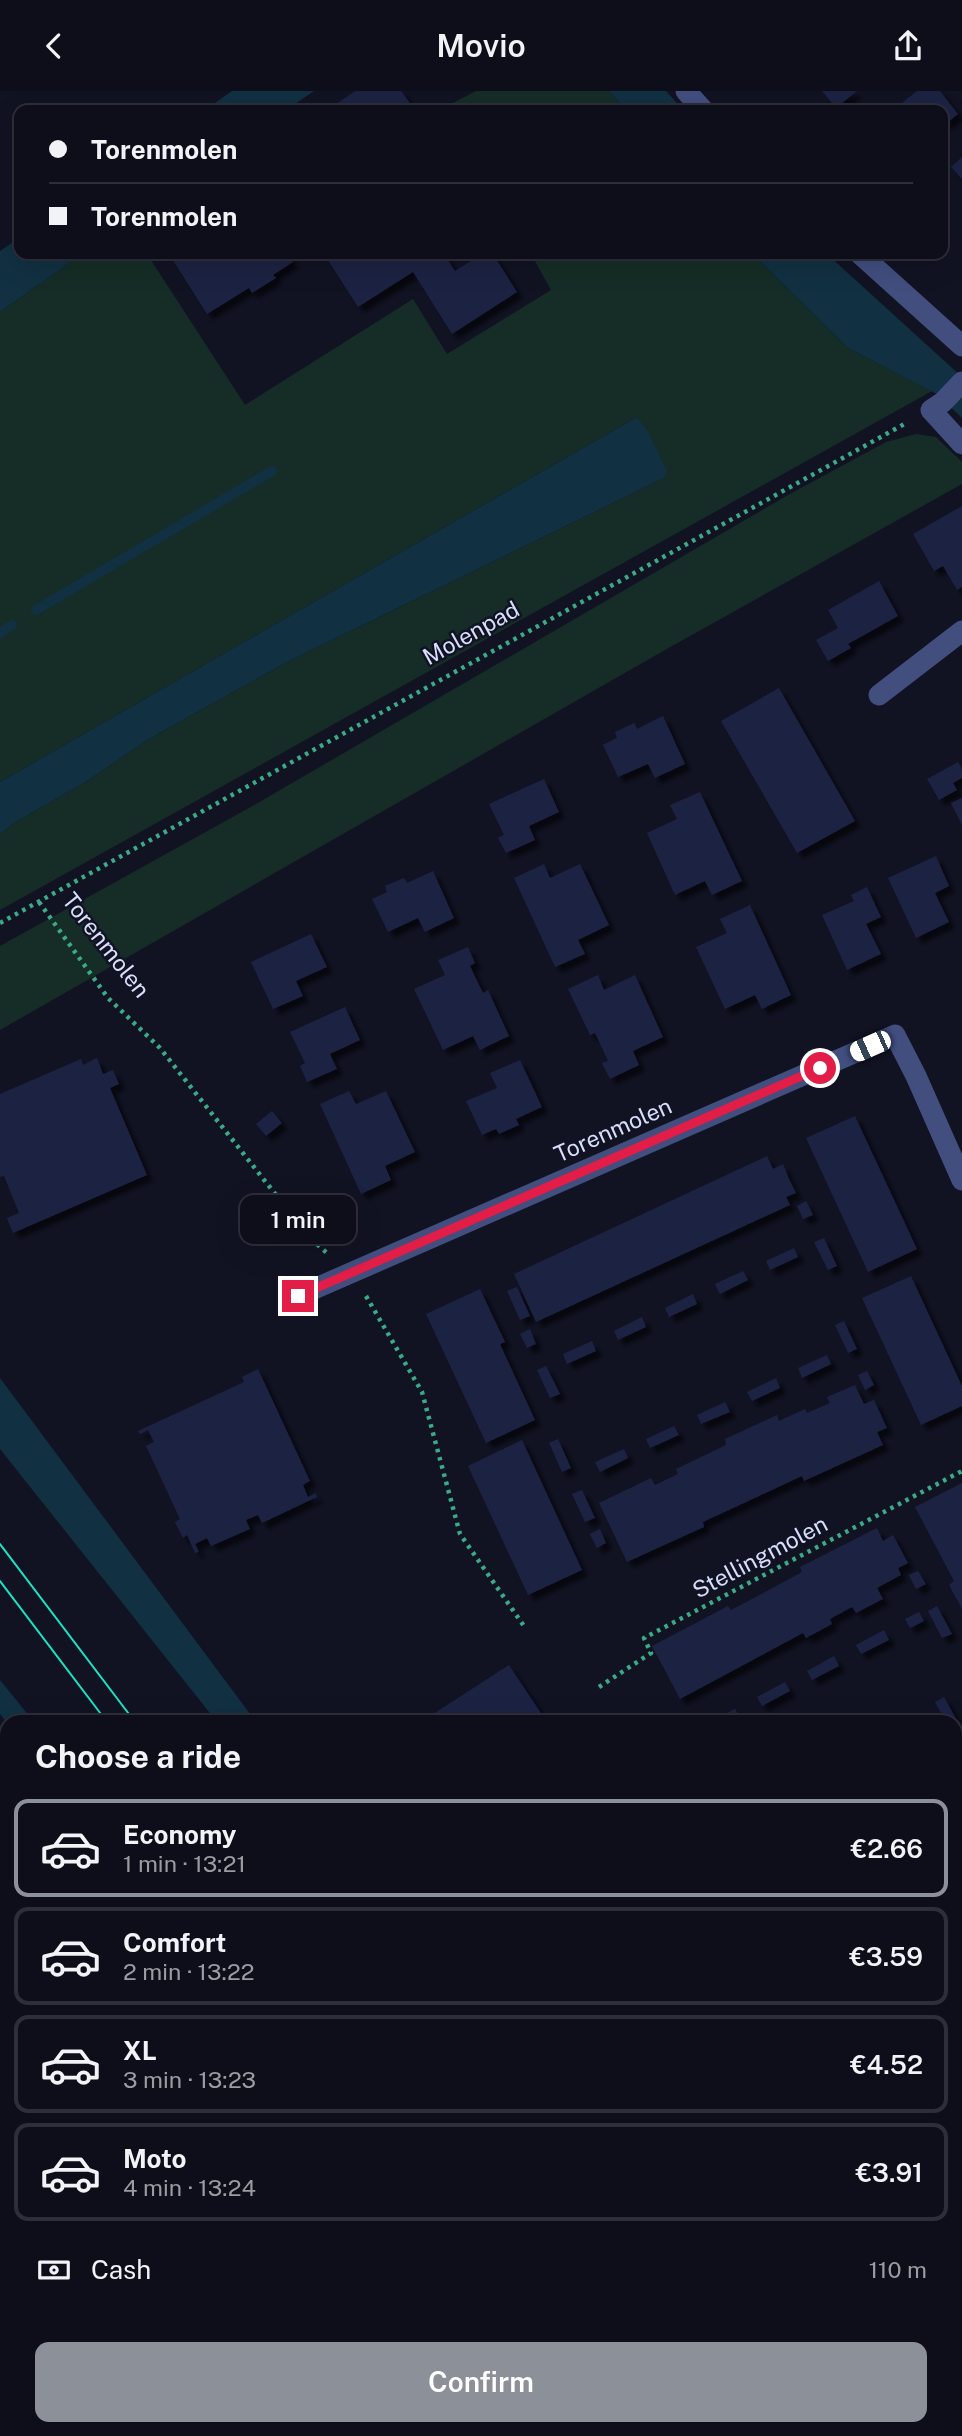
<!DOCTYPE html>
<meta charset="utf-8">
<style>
:root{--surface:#0d0e1a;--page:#1b1c27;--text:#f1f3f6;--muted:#9a9ca2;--line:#2d2e39;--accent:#8c9099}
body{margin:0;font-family:"Public Sans",sans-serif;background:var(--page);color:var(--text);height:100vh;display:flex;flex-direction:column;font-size:26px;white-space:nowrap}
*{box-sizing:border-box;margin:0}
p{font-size:23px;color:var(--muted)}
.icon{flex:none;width:38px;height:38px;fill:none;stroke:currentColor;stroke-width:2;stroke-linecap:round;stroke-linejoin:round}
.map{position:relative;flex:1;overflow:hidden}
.details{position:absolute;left:0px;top:1624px;width:962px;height:721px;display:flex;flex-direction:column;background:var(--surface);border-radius:21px 21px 0 0;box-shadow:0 7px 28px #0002,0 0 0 2px var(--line)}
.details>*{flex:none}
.guide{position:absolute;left:14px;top:14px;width:934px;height:154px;border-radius:14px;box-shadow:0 7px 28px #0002,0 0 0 2px var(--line);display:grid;align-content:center;height:154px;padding:0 35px;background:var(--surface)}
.end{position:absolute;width:32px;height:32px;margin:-16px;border:9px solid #e11d48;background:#fff;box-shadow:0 0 0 4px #fff}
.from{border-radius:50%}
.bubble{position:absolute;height:49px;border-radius:14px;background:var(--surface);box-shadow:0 7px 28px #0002,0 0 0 2px var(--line);font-size:23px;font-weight:600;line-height:49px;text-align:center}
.car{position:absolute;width:21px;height:42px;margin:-21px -10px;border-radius:9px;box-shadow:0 0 5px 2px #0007;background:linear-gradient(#fff 24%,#345 0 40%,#fff 0 76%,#345 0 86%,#fff 0)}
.guide b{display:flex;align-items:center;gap:24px;height:66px;font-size:26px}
.guide b+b{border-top:2px solid var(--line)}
.guide i{width:18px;height:18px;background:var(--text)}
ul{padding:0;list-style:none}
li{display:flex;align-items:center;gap:21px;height:98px;margin:0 14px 10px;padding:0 21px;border:4px solid var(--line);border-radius:14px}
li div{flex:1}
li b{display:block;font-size:26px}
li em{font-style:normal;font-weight:600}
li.current{border-color:var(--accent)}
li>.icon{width:63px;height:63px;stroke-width:1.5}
h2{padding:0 35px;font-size:32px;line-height:84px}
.pay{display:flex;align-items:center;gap:18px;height:77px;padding:0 35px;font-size:26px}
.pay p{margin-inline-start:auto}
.primary-button{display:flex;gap:14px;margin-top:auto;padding:14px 35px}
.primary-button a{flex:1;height:80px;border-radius:14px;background:var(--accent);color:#fff;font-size:28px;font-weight:600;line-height:80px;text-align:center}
header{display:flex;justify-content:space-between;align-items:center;height:91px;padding:0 35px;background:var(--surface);font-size:32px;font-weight:600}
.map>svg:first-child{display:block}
.green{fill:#152d26}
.water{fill:#113042}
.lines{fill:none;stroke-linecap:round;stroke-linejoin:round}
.stream{stroke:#113042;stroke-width:10}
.building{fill:#1f2143;filter:url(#shadow)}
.path{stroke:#3bab87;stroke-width:4.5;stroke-dasharray:3.5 5;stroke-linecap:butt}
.minor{stroke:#414e7e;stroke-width:21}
.tram{stroke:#17e7c5;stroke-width:2}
.route{stroke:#e11d48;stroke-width:9}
.labels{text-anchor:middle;stroke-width:5;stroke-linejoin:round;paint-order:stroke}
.street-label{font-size:23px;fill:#d7ddfb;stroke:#111323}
</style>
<header><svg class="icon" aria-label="back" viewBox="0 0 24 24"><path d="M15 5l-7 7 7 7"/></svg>Movio<svg class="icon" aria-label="share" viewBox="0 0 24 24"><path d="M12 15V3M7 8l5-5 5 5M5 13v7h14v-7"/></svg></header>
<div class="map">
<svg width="962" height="2345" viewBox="0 0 962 2345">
<defs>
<filter id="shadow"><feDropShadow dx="6" dy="6" stdDeviation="2" flood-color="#0009"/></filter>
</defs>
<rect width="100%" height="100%" fill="#111323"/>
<g class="green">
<polygon points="476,0 609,0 625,19 452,19 449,14"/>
<polygon points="82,163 147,163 245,314 413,208 447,263 551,199 531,163 753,163 848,257 932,300 0,819 0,743 14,732 87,690 149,648 287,571 664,387 637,326 0,691 0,221"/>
<polygon points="916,343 936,346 962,371 962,393 665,559 0,939 0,855 256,713 788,404 886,351"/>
<polygon points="7,1852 7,1954 4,1957 0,1953 0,1858"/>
<polygon points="62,2338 278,2338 269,2345 53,2345"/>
</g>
<g class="water">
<polygon points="232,0 314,0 286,19 205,19"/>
<polygon points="609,0 666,0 683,19 625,19"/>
<polygon points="19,147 19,163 82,163 0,221 0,160"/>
<polygon points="753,163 827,163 962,286 962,327 937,303 848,257"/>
<polygon points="637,326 647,339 667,380 664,387 287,571 149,648 87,690 14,732 0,743 0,691"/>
<polygon points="0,1287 256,1631 217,1631 0,1358"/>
<polygon points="0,1589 34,1631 7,1632 0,1623"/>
<polygon points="149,2338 218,2338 209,2345 139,2345"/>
</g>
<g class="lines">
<g class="stream">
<polyline points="36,519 272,380"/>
<polyline points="0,542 12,534"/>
</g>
</g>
<g class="building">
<polygon points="355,0 401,0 413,16 409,19 339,19 335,14"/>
<polygon points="822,0 857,0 836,17"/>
<polygon points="917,0 940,0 958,23 943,35 943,19 893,19"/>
<polygon points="962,66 962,88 951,76"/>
<polygon points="169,163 287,163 293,171 273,184 276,187 252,202 249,197 207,223"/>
<polygon points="324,163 432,163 435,167 444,163 455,180 482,163 493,163 517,201 452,243 413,181 358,216"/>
<polygon points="962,415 962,496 957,499 943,475 934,480 913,443"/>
<polygon points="879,490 898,525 848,553 851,557 828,570 816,549 838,537 828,519"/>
<polygon points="779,597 855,730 797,762 721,630"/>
<polygon points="663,625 685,673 655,687 648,673 618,686 603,654 617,647 615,641 634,632 637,638"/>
<polygon points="958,671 962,678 962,687 953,692 957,699 939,709 927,688"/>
<polygon points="544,688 559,721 529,735 535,749 506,762 498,747 504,744 489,713"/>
<polygon points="700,701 742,790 712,804 705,790 675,804 647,742 677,728 670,714"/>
<polygon points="962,707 962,734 951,712"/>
<polygon points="936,765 949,795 935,802 949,831 916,847 888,787"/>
<polygon points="544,773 550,787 580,773 609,834 578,849 585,863 555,876 514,787"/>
<polygon points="433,780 454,827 425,841 418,827 388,841 372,808 387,801 385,795 404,787 407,792"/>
<polygon points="867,796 881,826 866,833 881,863 847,879 822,824 854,810 851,804"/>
<polygon points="750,814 791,904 762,918 755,904 725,918 696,856 727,842 720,828"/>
<polygon points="311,843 327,876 296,890 303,905 273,918 251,871"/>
<polygon points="468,856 475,872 470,875 483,902 488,899 509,945 480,959 473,945 443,959 414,898 445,884 438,869"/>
<polygon points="598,884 604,899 635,884 663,946 633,960 639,974 610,988 602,972 608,970 595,942 590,944 568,898"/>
<polygon points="345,916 360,949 330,963 337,978 307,991 300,975 305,972 290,941"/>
<polygon points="97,967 103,983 113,979 119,993 110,997 147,1084 13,1142 7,1127 19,1122 4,1085 0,1086 0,1003 81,968 83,974"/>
<polygon points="520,969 542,1016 516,1028 519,1034 499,1043 496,1038 482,1044 466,1010 497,997 490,982"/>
<polygon points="349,1000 356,1013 386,1000 415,1061 385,1075 391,1089 361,1103 320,1013"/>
<polygon points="272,1020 282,1032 266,1045 256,1033"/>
<polygon points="855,1025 917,1158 868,1181 806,1047"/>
<polygon points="767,1065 773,1078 783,1073 789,1088 796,1102 786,1106 790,1114 536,1231 514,1183"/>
<polygon points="806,1110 813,1124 803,1128 797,1115"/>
<polygon points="824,1147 837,1175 828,1179 814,1151"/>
<polygon points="794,1157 798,1166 770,1179 766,1170"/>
<polygon points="743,1180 748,1189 720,1203 715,1193"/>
<polygon points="911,1185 962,1295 962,1315 921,1334 862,1207"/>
<polygon points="517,1196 530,1225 520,1229 507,1200"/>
<polygon points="480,1198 505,1251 500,1253 535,1329 486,1352 426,1223"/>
<polygon points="693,1203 697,1213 669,1226 665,1217"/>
<polygon points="642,1226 646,1236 618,1249 614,1240"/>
<polygon points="844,1230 857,1258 848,1262 835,1234"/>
<polygon points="530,1238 536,1253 527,1257 520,1243"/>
<polygon points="592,1250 596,1260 567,1273 563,1263"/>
<polygon points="827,1264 831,1273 802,1287 798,1277"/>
<polygon points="546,1275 560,1303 550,1307 537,1279"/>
<polygon points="258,1278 310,1390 303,1394 308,1406 316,1402 317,1406 262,1432 258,1424 246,1429 250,1438 211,1455 207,1447 195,1453 199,1461 195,1462 187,1444 183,1447 175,1431 180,1428 146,1355 154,1351 148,1339 140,1343 138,1340 244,1291 242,1286"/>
<polygon points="867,1280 874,1294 865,1299 858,1284"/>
<polygon points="776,1287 780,1297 752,1310 747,1301"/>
<polygon points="855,1294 864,1313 874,1309 887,1337 877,1341 883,1354 804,1390 802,1385 703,1431 704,1436 627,1471 599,1412 651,1387 655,1394 678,1383 676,1378 726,1354 725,1348 777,1324 779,1330 805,1318 807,1322 830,1312 827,1306"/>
<polygon points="725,1311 730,1321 701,1333 697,1324"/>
<polygon points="674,1335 679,1344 650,1357 646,1348"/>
<polygon points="558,1348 571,1377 562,1381 549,1352"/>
<polygon points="522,1349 582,1479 528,1504 468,1375"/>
<polygon points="624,1358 628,1367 600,1381 595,1371"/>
<polygon points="962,1392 962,1518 949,1494 954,1490 915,1416"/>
<polygon points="582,1399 595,1427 585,1431 572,1403"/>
<polygon points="877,1437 883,1450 893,1444 908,1472 898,1477 901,1484 877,1497 883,1508 856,1522 852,1516 830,1528 832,1533 806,1547 803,1542 680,1608 652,1555 728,1515 731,1519 754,1507 802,1481 800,1476"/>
<polygon points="600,1438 606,1452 597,1457 590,1443"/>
<polygon points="918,1480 926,1493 916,1498 909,1484"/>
<polygon points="937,1515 952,1543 942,1547 928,1520"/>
<polygon points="919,1521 924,1530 910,1537 905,1528"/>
<polygon points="884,1539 889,1549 861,1563 856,1554"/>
<polygon points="834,1565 839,1575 812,1589 807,1580"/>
<polygon points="509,1574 547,1631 430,1631 427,1627"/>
<polygon points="785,1591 790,1600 762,1615 757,1606"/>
<polygon points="944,1606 959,1633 956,1635 956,1631 946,1631 935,1611"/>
<polygon points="735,1618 740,1627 733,1631 710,1631"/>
<polygon points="959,1669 962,1675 962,1742 956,1746 956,1671"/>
<polygon points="962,2139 962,2200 956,2204 956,2142"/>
<polygon points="0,2142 7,2152 7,2269 0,2259"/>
<polygon points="962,2289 962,2345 870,2345 882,2338 956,2338 956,2293"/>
<polygon points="327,2338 396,2338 387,2345 328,2345 324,2340"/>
<polygon points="460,2338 467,2338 472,2345 451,2345"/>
</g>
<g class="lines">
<g class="path">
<polyline points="39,811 108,907 160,957 310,1147 328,1163"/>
<polyline points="0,832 908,331"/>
<polyline points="366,1205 422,1301 460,1443 526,1538"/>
<polyline points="599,1596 651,1562 644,1547 962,1380"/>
<polyline points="0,1693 7,1702"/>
<polyline points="956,1756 962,1753"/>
<polyline points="0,1813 7,1808"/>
<polyline points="956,2266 962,2262"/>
<polyline points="511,2338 516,2345"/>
<polyline points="535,2338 540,2345"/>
<polyline points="288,2345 297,2338"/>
<polyline points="476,2345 485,2338"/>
</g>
<g class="minor">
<polyline points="686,0 703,19"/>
<polyline points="860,163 962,255"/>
<polyline points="962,291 943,311 931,319 962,353"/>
<polyline points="879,604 962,540"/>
<polyline points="298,1205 895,944 916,985 962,1089"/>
<polyline points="0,1983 7,1992"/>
<polyline points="0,2315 7,2324"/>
<polyline points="18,2338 21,2342"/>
</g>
<g class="tram">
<polyline points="0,1453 135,1631"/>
<polyline points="0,1490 107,1631"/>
<polyline points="647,2338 652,2345"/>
<polyline points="675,2338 680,2345"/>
</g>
</g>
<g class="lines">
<polyline class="route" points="298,1205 820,977"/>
</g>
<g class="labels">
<g class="street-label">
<text transform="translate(471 542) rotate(-29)" y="8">Molenpad</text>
<text transform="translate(106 854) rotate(52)" y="8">Torenmolen</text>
<text transform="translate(613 1039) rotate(-24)" y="8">Torenmolen</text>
<text transform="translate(760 1466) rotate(-28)" y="8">Stellingmolen</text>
</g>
</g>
</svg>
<i class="end from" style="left:820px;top:977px"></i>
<i class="end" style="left:298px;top:1205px"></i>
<div class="bubble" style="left:240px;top:1104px;width:116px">1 min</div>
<i class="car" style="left:870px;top:955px;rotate:246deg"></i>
<div class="guide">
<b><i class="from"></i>Torenmolen</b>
<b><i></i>Torenmolen</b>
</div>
<section class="details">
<h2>Choose a ride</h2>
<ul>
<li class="current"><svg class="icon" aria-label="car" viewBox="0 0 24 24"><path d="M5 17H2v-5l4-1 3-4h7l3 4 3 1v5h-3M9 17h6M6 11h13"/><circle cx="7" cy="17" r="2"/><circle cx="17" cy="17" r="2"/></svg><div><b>Economy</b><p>1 min · 13:21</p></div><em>€2.66</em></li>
<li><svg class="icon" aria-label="car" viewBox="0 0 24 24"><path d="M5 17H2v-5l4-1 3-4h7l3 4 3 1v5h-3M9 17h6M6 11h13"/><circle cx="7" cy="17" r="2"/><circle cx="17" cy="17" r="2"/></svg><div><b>Comfort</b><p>2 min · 13:22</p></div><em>€3.59</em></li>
<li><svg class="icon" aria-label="car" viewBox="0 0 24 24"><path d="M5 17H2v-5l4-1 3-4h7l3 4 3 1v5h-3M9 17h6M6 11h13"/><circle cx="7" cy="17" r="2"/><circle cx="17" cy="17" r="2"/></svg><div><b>XL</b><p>3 min · 13:23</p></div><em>€4.52</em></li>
<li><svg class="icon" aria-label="car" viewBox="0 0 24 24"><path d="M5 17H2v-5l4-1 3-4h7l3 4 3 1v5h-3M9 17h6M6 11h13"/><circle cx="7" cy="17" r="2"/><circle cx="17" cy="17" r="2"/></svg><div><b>Moto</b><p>4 min · 13:24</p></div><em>€3.91</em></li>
</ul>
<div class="pay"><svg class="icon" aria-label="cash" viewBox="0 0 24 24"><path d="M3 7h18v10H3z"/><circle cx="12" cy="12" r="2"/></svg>Cash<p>110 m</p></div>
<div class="primary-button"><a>Confirm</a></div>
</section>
</div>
